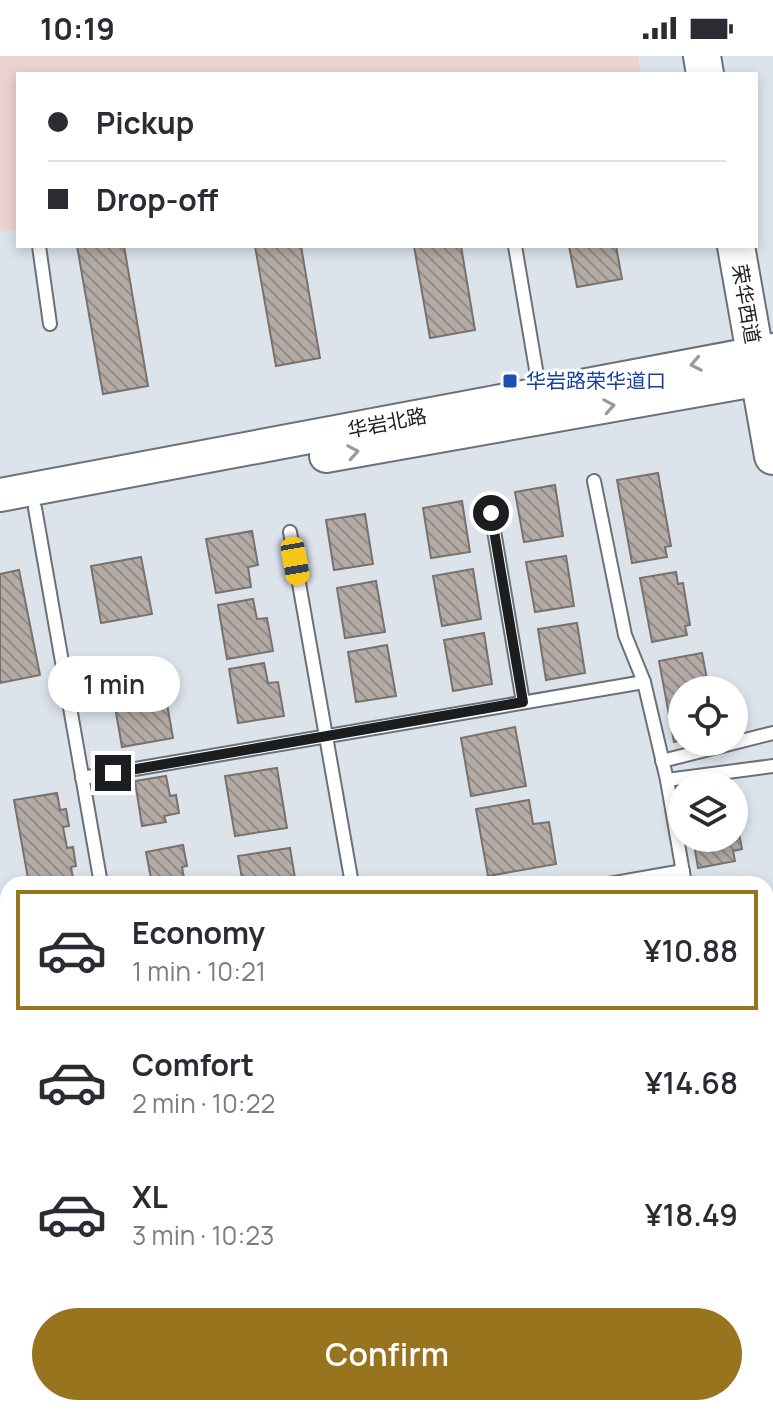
<!DOCTYPE html>
<meta charset="utf-8">
<style>
:root{--surface:#fff;--page:#f7f7f7;--text:#2b2b33;--muted:#7c7c81;--line:#e1e1e2;--accent:#99741f}
body{margin:0;font-family:Manrope,"Noto Sans SC",sans-serif;background:var(--page);color:var(--text);height:100vh;display:flex;flex-direction:column;font-size:30px;white-space:nowrap}
*{box-sizing:border-box;margin:0}
p{font-size:26px;color:var(--muted)}
.icon{flex:none;width:44px;height:44px;fill:none;stroke:currentColor;stroke-width:2;stroke-linecap:round;stroke-linejoin:round}
.map{position:relative;flex:1;overflow:hidden}
.panel{position:absolute;left:0px;top:820px;width:774px;height:540px;display:flex;flex-direction:column;background:var(--surface);border-radius:24px 24px 0 0;box-shadow:0 4px 12px #0003}
.panel>*{flex:none}
.guide{position:absolute;left:16px;top:16px;width:742px;height:176px;border-radius:0px;box-shadow:0 4px 12px #0003;display:grid;align-content:center;height:176px;padding:0 32px;background:var(--surface)}
.tools{position:absolute;left:668px;top:620px;display:grid;gap:16px}
.tools a{display:grid;place-items:center;width:80px;height:80px;border-radius:50%;background:var(--surface);box-shadow:0 4px 12px #0003;font-size:40px}
.end{position:absolute;width:36px;height:36px;margin:-18px;border:10px solid #1b1d20;background:#fff;box-shadow:0 0 0 4px #fff}
.from{border-radius:50%}
.bubble{position:absolute;height:56px;border-radius:28px;background:var(--surface);box-shadow:0 4px 12px #0003;font-size:26px;font-weight:600;line-height:56px;text-align:center}
.car{position:absolute;width:24px;height:48px;margin:-24px -12px;border-radius:10px;box-shadow:0 0 6px 2px #0007;background:linear-gradient(#f5c518 24%,#345 0 40%,#f5c518 0 76%,#345 0 86%,#f5c518 0)}
.guide b{display:flex;align-items:center;gap:28px;height:76px;font-size:30px}
.guide b+b{border-top:2px solid var(--line)}
.guide i{width:20px;height:20px;background:var(--text)}
ul{padding:14px 0 0;list-style:none}
li{display:flex;align-items:center;gap:24px;height:120px;margin:0 16px 12px;padding:0 16px;border:4px solid transparent;border-radius:0px}
li div{flex:1}
li b{display:block;font-size:30px}
li em{font-style:normal;font-weight:600}
li.on{border-color:var(--accent)}
li>.icon{width:72px;height:72px;stroke-width:1.5}
.button{display:flex;gap:16px;margin-top:auto;padding:16px 32px}
.button a{flex:1;height:92px;border-radius:48px;background:var(--accent);color:#fff;font-size:32px;font-weight:600;line-height:92px;text-align:center}
.status{display:flex;justify-content:space-between;align-items:center;height:56px;padding:0 40px;background:var(--surface);direction:ltr}
.status svg{height:22px;fill:currentColor}
.map>svg:first-child{display:block}
.education{fill:#ecd2d0}
.building{fill:url(#building-back-hatch);stroke:#79716d;stroke-width:2}
.lines{fill:none;stroke-linecap:round;stroke-linejoin:round}
.service-casing{stroke:#6b7178;stroke-width:16}
.tertiary-casing{stroke:#6b7178;stroke-width:36}
.secondary-casing{stroke:#6b7178;stroke-width:40}
.service{stroke:#fff;stroke-width:12}
.tertiary{stroke:#fff;stroke-width:32}
.secondary{stroke:#fff;stroke-width:36}
.oneway{stroke:#98999b}
.route{stroke:#1b1d20;stroke-width:10}
.transit-dot{fill:#1a4fb4;stroke:#fff;stroke-width:3}
.labels{text-anchor:middle;stroke-width:6;stroke-linejoin:round;paint-order:stroke}
.street-label{font-size:20px;fill:#1b1d20;stroke:#fff}
.transit-label{font-size:20px;fill:#164399;stroke:#fff;text-anchor:start}
</style>
<div class="status"><b>10:19</b><svg viewBox="0 0 49 12"><path d="M0 12V9h3v3zM5 12V6h3v6zM10 12V3h3v9zM15 12V0h3v12zM26 1h20v11H26zM47 4h2v5h-2z"/></svg></div>
<div class="map">
<svg width="773" height="1360" viewBox="0 0 773 1360">
<defs>
<pattern id="building-back-hatch" width="6" height="6" patternUnits="userSpaceOnUse" patternTransform="scale(2)"><rect width="6" height="6" fill="#b4aba6"/><path d="M-1 5l2 2M0 0l6 6M5-1l2 2" fill="none" stroke="#928b87"/></pattern>
</defs>
<rect width="100%" height="100%" fill="#dce3eb"/>
<polygon class="education" points="0,0 638,0 641,18 18,18 18,173 0,176"/>
<g class="building">
<polygon points="77,190 124,190 148,330 103,338"/>
<polygon points="255,190 301,190 320,302 276,310"/>
<polygon points="414,190 461,190 475,274 430,282"/>
<polygon points="569,190 616,190 622,223 577,231"/>
<polygon points="658,417 671,490 665,491 667,501 632,507 617,424"/>
<polygon points="555,429 563,480 524,486 515,436"/>
<polygon points="462,445 470,496 431,502 423,452"/>
<polygon points="365,458 373,508 334,514 326,464"/>
<polygon points="252,475 258,509 248,511 251,531 216,537 206,483"/>
<polygon points="566,500 574,550 535,556 526,506"/>
<polygon points="141,501 152,558 101,567 91,510"/>
<polygon points="473,513 481,563 442,570 433,520"/>
<polygon points="19,514 40,619 0,627 0,518"/>
<polygon points="676,516 678,528 683,527 690,569 685,570 687,579 652,586 640,522"/>
<polygon points="376,525 385,576 345,582 337,532"/>
<polygon points="253,543 257,563 267,562 273,595 227,603 218,549"/>
<polygon points="577,567 585,617 546,624 538,573"/>
<polygon points="484,577 492,628 453,635 444,584"/>
<polygon points="387,589 396,640 356,646 348,596"/>
<polygon points="702,597 709,634 682,634 682,684 674,686 659,605"/>
<polygon points="264,607 268,627 278,626 284,660 238,667 229,613"/>
<polygon points="163,625 173,682 122,691 112,634"/>
<polygon points="515,671 526,730 471,740 461,682"/>
<polygon points="277,712 287,772 235,780 225,720"/>
<polygon points="166,720 170,740 176,739 179,757 164,760 166,766 142,770 135,725"/>
<polygon points="57,737 60,754 66,753 69,770 63,771 67,792 73,791 76,810 71,811 74,828 29,828 14,744"/>
<polygon points="529,744 533,768 549,766 556,808 488,820 476,753"/>
<polygon points="734,752 742,793 733,795 735,805 698,812 693,782 734,782"/>
<polygon points="183,789 187,810 182,811 185,828 152,828 146,796"/>
<polygon points="290,792 296,828 243,828 238,800"/>
<polygon points="739,821 740,828 701,828"/>
<polygon points="766,926 771,954 766,955"/>
<polygon points="773,981 773,1009 766,1010 766,983"/>
</g>
<g class="lines">
<g class="service-casing">
<g id="service">
<polyline points="39,190 50,268"/>
<polyline points="515,190 540,337"/>
<polyline points="594,425 625,579 644,626 667,724 685,828"/>
<polyline points="35,452 101,828"/>
<polyline points="491,457 523,646"/>
<polyline points="290,476 352,828"/>
<polyline points="662,705 773,677"/>
<polyline points="82,722 644,626"/>
<polyline points="667,724 773,710"/>
<polyline points="609,828 683,815"/>
<polyline points="766,1283 773,1322"/>
</g>
</g>
<g class="tertiary-casing">
<g id="tertiary">
<polyline points="326,400 773,321"/>
<polyline points="0,439 773,294"/>
<polyline points="0,946 8,990"/>
</g>
</g>
<g class="secondary-casing">
<g id="secondary">
<polyline points="702,0 705,18"/>
<polyline points="736,190 773,400"/>
</g>
</g>
<use href="#service" class="service"/>
<use href="#tertiary" class="tertiary"/>
<use href="#secondary" class="secondary"/>
</g>
<defs><path id="oneway-chevron" d="M-2-3.5L2.5 0L-2 3.5" fill="none" stroke-width="1.6" stroke-linecap="round" stroke-linejoin="round" transform="scale(2)"/></defs>
<g class="oneway">
<use href="#oneway-chevron" transform="translate(696 308) rotate(169)"/>
<use href="#oneway-chevron" transform="translate(609 350) rotate(-10)"/>
<use href="#oneway-chevron" transform="translate(353 396) rotate(-10)"/>
</g>
<g class="lines">
<polyline class="route" points="113,717 523,646 491,457"/>
</g>
<rect class="transit-dot" x="502" y="317" width="16" height="16" rx="4"/>
<g class="labels">
<g class="street-label">
<text transform="translate(746 248) rotate(80)" y="7">荣华西道</text>
<text transform="translate(387 367) rotate(-11)" y="7">华岩北路</text>
</g>
<g class="transit-label">
<text x="526" y="332">华岩路荣华道口</text>
</g>
</g>
</svg>
<div class="tools">
<a><svg class="icon" aria-label="locate" viewBox="0 0 24 24"><circle cx="12" cy="12" r="6"/><path d="M12 2v4M12 18v4M2 12h4M18 12h4"/></svg></a>
<a><svg class="icon" aria-label="layers" viewBox="0 0 24 24"><path d="M12 4l9 5-9 5-9-5zM3 14l9 5 9-5"/></svg></a>
</div>
<i class="end from" style="left:491px;top:457px"></i>
<i class="end" style="left:113px;top:717px"></i>
<div class="bubble" style="left:48px;top:600px;width:132px">1 min</div>
<i class="car" style="left:295px;top:505px;rotate:170deg"></i>
<div class="guide">
<b><i class="from"></i>Pickup</b>
<b><i></i>Drop-off</b>
</div>
<section class="panel">
<ul>
<li class="on"><svg class="icon" aria-label="car" viewBox="0 0 24 24"><path d="M5 17H2v-5l4-1 3-4h7l3 4 3 1v5h-3M9 17h6M6 11h13"/><circle cx="7" cy="17" r="2"/><circle cx="17" cy="17" r="2"/></svg><div><b>Economy</b><p>1 min · 10:21</p></div><em>¥10.88</em></li>
<li><svg class="icon" aria-label="car" viewBox="0 0 24 24"><path d="M5 17H2v-5l4-1 3-4h7l3 4 3 1v5h-3M9 17h6M6 11h13"/><circle cx="7" cy="17" r="2"/><circle cx="17" cy="17" r="2"/></svg><div><b>Comfort</b><p>2 min · 10:22</p></div><em>¥14.68</em></li>
<li><svg class="icon" aria-label="car" viewBox="0 0 24 24"><path d="M5 17H2v-5l4-1 3-4h7l3 4 3 1v5h-3M9 17h6M6 11h13"/><circle cx="7" cy="17" r="2"/><circle cx="17" cy="17" r="2"/></svg><div><b>XL</b><p>3 min · 10:23</p></div><em>¥18.49</em></li>
</ul>
<div class="button"><a>Confirm</a></div>
</section>
</div>
